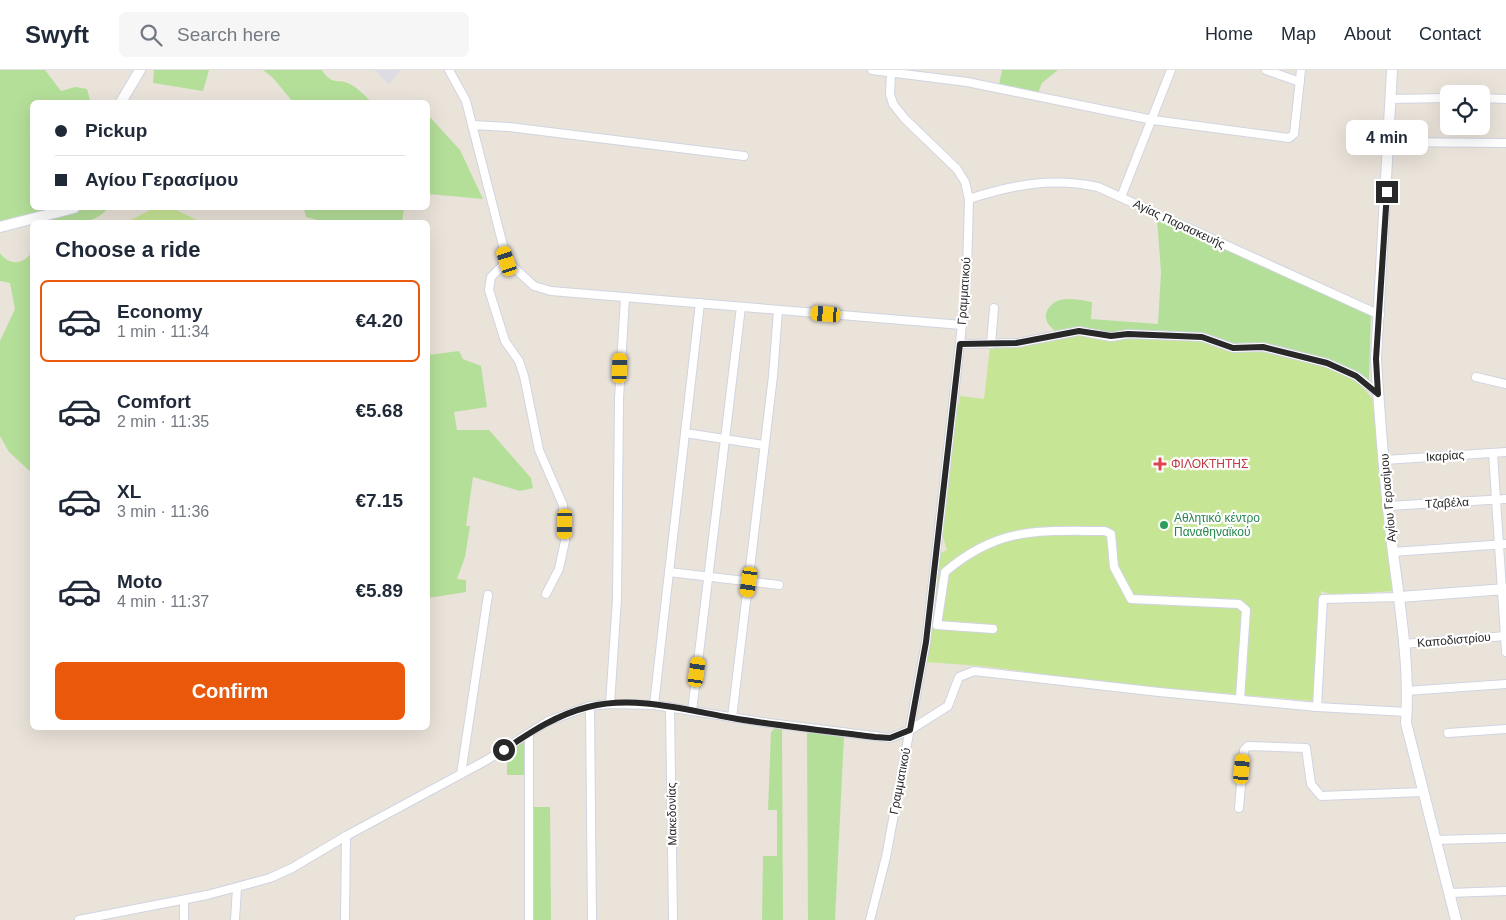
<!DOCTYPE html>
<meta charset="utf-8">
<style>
:root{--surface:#fff;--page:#f6f6f7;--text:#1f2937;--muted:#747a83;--line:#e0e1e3;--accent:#ea580c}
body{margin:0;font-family:Helvetica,sans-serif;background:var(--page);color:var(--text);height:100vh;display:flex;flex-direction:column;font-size:19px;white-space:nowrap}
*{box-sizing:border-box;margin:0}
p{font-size:16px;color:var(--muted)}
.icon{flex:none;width:28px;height:28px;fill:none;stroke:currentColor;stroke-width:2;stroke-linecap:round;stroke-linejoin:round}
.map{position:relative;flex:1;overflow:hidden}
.sheet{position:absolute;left:30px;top:150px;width:400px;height:510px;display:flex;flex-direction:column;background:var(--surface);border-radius:8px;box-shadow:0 5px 20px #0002}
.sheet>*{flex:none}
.top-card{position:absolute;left:30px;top:30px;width:400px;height:110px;border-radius:8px;box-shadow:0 5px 20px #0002;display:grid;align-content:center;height:110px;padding:0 25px;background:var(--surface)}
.tools{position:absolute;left:1440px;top:15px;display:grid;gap:10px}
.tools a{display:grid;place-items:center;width:50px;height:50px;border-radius:8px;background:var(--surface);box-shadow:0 5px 20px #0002;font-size:25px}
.end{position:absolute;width:22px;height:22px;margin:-11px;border:6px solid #282828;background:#fff;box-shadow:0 0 0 2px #fff}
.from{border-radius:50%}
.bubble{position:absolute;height:35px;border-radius:8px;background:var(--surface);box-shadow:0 5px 20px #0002;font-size:16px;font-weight:600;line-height:35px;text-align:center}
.car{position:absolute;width:15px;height:30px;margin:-15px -8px;border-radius:6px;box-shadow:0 0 4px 1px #0007;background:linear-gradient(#f5c518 24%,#345 0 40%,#f5c518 0 76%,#345 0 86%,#f5c518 0)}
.top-card b{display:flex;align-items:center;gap:18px;height:48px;font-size:19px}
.top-card b+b{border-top:1px solid var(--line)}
.top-card i{width:12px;height:12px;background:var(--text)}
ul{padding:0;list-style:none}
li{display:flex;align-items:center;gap:15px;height:82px;margin:0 10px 8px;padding:0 15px;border:2px solid transparent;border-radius:8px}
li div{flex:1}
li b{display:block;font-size:19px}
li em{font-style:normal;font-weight:600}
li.selected{border-color:var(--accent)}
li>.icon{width:45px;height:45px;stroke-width:1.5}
h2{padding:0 25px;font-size:22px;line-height:60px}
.cta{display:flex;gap:10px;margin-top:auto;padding:10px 25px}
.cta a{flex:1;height:58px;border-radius:8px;background:var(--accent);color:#fff;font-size:20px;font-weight:600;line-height:58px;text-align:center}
header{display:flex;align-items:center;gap:30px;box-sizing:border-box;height:70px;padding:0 25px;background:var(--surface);border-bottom:1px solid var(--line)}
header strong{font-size:24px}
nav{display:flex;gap:28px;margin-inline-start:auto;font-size:18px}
.search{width:350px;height:45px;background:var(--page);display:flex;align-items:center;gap:12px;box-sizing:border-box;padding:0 18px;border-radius:8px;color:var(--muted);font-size:19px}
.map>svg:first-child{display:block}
.industrial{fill:#dddbe3}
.green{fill:#b4df99}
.pitch{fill:#c7e695}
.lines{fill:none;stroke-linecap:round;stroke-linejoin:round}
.minor-casing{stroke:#d0d4e1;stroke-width:10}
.tertiary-casing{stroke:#d0d4e1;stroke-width:12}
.minor{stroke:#fff;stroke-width:8}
.tertiary{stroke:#fff;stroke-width:10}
.route{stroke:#282828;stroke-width:6}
.health-dot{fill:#e0444e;stroke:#fff;stroke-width:2}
.leisure-dot{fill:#2e9e5b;stroke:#fff;stroke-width:2}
.labels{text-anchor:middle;stroke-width:4.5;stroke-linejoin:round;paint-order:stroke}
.street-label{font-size:12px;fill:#282828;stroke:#fff}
.health-label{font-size:12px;fill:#be3a42;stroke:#fff;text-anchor:start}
.leisure-label{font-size:12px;fill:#27864d;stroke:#fff;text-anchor:start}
</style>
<header>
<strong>Swyft</strong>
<div class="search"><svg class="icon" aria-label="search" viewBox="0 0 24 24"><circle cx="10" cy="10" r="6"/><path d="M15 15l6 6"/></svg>Search here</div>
<nav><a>Home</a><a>Map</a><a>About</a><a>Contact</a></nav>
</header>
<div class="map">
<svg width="1506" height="850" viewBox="0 0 1506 850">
<rect width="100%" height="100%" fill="#eae3da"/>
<polygon class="industrial" points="375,0 400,0 389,15"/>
<g class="green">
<polygon points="0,0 45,0 61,21 75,17 87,19 90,30 85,32 32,32 32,138 64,138 0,152"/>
<polygon points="154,0 209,0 203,21 153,13"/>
<path d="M263 0H322C332 16 337 8 350 14 358 18 366 27 372 32H293L273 8Z"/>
<polygon points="1002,0 1058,0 1042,13 1038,23 999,15"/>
<polygon points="428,45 460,80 483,129 428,124"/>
<path d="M88 138H108C93 157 68 153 45 152Z"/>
<polygon points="304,138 404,138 402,152 325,152 306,147"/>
<path d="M1157 149 1371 243 1369 309 1367 312 1326 289 1233 275 1056 262C1050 256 1043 251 1047 241 1055 224 1076 229 1092 232L1091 249 1158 254 1161 202Z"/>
<path d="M32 181C33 197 29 230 32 243V403L9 382 0 366V271L15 239 10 213 0 211V183C9 196 25 195 32 181Z"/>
<polygon points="459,281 463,289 481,296 487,337 454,342 457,360 489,360 531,408 533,418 520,421 473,407 466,456 470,456 465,487 457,509 466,510 466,522 428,528 428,285"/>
<polygon points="776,657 782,658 783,850 762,850 763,786 777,786 777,740 768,740 771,662"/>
<polygon points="807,661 844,665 835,850 808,850"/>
<polygon points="522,672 526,672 525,705 507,705 507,682"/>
<polygon points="532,737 550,737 551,850 532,850"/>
</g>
<g class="pitch">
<polygon points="154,138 172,138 201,152 127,152"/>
<polygon points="1075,263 1162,269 1194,269 1263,280 1325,296 1357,311 1372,328 1394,521 1332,525 1321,521 1315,626 1312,631 1128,615 981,596 925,592 938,484 947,480 943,467 943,443 955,337 959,334 960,326 984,329 990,277"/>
</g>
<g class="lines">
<g class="minor-casing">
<g id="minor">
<polyline points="449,0 466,31 507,191 534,216 551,221 962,255"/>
<polyline points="872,0 967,12 1153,50 1289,68 1294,64 1301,0"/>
<polyline points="1266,0 1300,12"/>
<polyline points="1481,28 1506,29"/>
<polyline points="1390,29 1449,28"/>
<polyline points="472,55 509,57 744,86"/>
<polyline points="1389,72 1506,73"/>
<polyline points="1121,127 1171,0"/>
<path d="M969 129C1012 115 1052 107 1098 117L1380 245"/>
<polyline points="507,191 491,207 489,220 505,271 519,291 524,306 539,380 563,435 565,471 559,499 546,524"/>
<polyline points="960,274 1017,273 1079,261 1111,267 1128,264 1202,267 1233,278 1263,277 1327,293 1356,306 1379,324"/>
<polyline points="991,274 994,238"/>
<polyline points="1476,307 1506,314"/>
<polyline points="685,363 764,375"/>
<polyline points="1493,383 1506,582"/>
<polyline points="1385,390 1506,382"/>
<polyline points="1388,436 1506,429"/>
<polyline points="1393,482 1506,474"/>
<polyline points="669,502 700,233"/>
<polyline points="1400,527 1323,529 1317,637 1407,642"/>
<path d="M993 559 937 555 945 502C999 456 1039 461 1105 461L1111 464 1114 497 1131 529 1239 534 1246 540 1240 629"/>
<polyline points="1403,574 1506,566"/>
<polyline points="1406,621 1506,614"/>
<polyline points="610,634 617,529 619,329 625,227"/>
<polyline points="654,635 669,502 779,515"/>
<polyline points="590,636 592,850"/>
<polyline points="670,637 673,850"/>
<polyline points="692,641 741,237"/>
<polyline points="732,648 773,306 778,240"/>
<polyline points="1448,663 1506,659"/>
<polyline points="529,664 529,850"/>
<polyline points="461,704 488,525"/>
<polyline points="1239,738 1244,680 1248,676 1306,678 1311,714 1321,726 1423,722"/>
<polyline points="1435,770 1506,768"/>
<polyline points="1449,823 1506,821"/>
<polyline points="79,850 207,825 270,808 292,798 346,766 487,690 548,651 590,636 610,634 654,635 769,653 890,668 910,660 948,636 959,607 974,601 1159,622 1317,637"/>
<polyline points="184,850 184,830"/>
<polyline points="235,850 237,818"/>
<polyline points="345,850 346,766"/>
<polyline points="870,850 886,787 926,572 962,255 967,202 969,129 965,112 957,99 905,49 893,34 890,24 891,3"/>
</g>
</g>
<g class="tertiary-casing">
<g id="tertiary">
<path d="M1392 0 1376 289C1380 353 1385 418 1393 482 1400 538 1410 597 1406 653L1456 850"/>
<polyline points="121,32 140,0"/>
<polyline points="0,157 74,138"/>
<polyline points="1400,527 1506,519"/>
</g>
</g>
<use href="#minor" class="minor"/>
<use href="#tertiary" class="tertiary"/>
</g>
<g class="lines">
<path class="route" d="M504 680C531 662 556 645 588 637 634 625 686 640 732 648 779 656 827 661 875 667L890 668 910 660 926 572 960 274 1016 273 1079 261 1111 266 1128 264 1202 267 1233 278 1263 277 1327 293 1356 306 1378 324 1376 289 1387 122"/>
</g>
<path class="health-dot" d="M1157.5 386.5h5v5h5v5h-5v5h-5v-5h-5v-5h5z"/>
<circle class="leisure-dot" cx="1164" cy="455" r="5"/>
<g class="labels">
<g class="street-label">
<text transform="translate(1179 154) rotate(25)" y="4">Αγίας Παρασκευής</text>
<text transform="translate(964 221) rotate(-86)" y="4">Γραμματικού</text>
<text transform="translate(1445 386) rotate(-4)" y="4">Ικαρίας</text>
<text transform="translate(1388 428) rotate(-95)" y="4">Αγίου Γερασίμου</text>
<text transform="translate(1447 433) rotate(-3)" y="4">Τζαβέλα</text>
<text transform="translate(1454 570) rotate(-5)" y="4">Καποδιστρίου</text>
<text transform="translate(900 711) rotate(-79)" y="4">Γραμματικού</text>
<text transform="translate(672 744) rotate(-91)" y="4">Μακεδονίας</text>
</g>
<g class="health-label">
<text x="1171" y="398">ΦΙΛΟΚΤΗΤΗΣ</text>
</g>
<g class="leisure-label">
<text x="1174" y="452">Αθλητικό κέντρο<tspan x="1174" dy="14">Παναθηναϊκού</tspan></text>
</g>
</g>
</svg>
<div class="tools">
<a><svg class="icon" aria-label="locate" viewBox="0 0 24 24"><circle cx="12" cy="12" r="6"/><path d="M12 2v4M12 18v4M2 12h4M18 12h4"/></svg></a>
</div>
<i class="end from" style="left:504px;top:680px"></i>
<i class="end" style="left:1387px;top:122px"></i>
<div class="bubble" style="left:1346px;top:50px;width:82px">4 min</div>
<i class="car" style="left:507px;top:191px;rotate:342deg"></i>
<i class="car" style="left:826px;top:244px;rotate:275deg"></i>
<i class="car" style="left:620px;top:298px;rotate:2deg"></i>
<i class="car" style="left:565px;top:454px;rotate:181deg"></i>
<i class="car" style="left:749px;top:512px;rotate:188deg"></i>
<i class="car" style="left:697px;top:602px;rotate:8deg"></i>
<i class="car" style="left:1242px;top:699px;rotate:5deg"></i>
<div class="top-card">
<b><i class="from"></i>Pickup</b>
<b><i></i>Αγίου Γερασίμου</b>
</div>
<section class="sheet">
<h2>Choose a ride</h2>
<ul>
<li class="selected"><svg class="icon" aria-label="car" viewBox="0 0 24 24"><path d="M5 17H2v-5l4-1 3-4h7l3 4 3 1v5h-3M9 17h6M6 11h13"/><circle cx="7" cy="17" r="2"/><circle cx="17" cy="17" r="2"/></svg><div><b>Economy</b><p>1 min · 11:34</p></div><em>€4.20</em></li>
<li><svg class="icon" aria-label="car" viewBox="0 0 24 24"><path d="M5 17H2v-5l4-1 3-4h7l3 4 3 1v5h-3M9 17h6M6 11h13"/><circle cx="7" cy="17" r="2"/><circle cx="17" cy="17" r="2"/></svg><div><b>Comfort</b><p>2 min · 11:35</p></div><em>€5.68</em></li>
<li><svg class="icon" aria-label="car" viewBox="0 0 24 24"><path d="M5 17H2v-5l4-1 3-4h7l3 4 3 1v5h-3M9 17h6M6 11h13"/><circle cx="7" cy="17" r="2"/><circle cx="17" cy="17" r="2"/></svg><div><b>XL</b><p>3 min · 11:36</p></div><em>€7.15</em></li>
<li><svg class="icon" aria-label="car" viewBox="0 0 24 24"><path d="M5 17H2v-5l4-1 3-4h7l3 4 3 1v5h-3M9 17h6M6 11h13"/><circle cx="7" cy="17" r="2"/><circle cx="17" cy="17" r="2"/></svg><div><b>Moto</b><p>4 min · 11:37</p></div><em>€5.89</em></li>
</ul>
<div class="cta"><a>Confirm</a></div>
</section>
</div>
